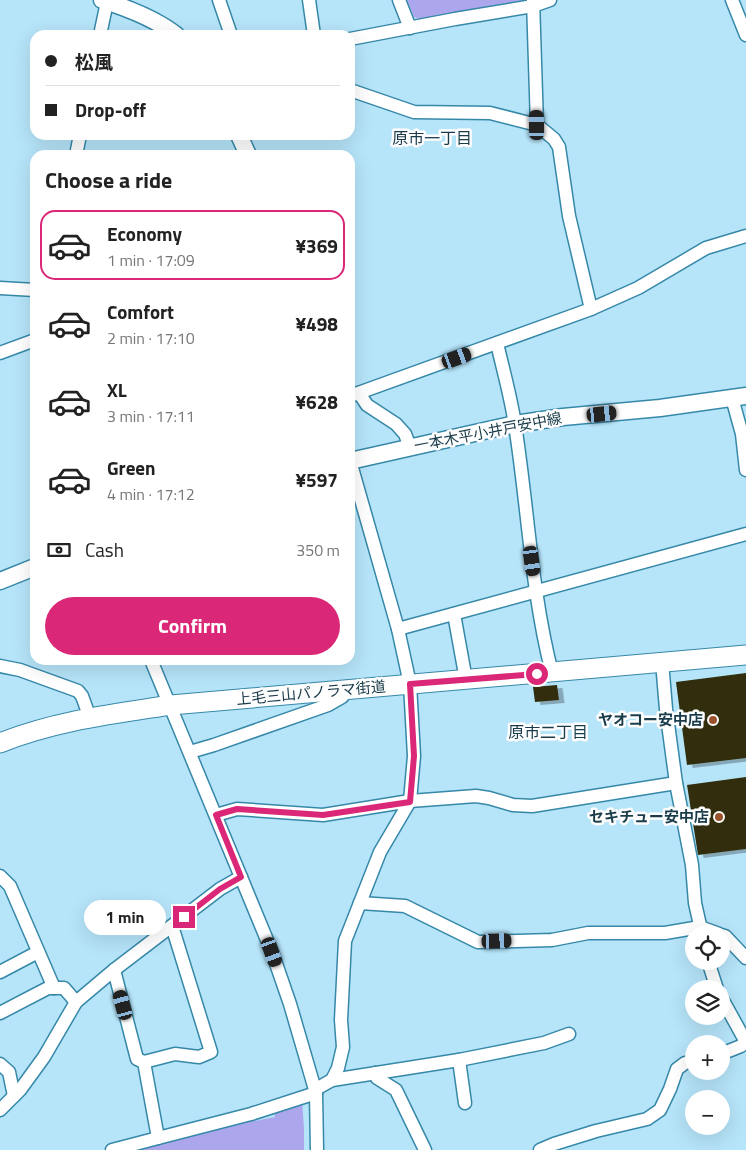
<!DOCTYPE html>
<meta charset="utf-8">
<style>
:root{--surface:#fff;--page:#f6f6f6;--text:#222;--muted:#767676;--line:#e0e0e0;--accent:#db2777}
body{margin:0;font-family:"Titillium Web","Noto Sans JP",sans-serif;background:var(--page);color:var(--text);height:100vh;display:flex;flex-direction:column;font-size:19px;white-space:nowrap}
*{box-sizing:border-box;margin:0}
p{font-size:16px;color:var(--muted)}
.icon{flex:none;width:28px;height:28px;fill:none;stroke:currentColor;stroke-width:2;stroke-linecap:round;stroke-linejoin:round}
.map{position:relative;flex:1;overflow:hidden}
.drawer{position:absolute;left:30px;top:150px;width:325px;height:515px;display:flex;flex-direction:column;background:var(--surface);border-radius:15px;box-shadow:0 5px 20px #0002}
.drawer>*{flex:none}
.hud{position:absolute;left:30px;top:30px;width:325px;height:110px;border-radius:15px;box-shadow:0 5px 20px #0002;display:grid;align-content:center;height:110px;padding:0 15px;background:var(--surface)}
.fabs{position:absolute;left:685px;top:925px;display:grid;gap:10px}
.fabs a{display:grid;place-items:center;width:45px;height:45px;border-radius:50%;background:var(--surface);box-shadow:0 5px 20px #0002;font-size:25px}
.end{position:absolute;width:22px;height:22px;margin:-11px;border:6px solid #db2777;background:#fff;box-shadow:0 0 0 2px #fff}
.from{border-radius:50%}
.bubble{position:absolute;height:35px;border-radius:18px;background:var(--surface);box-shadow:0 5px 20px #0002;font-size:16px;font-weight:700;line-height:35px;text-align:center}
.car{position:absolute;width:15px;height:30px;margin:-15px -8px;border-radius:6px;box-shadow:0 0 4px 1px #0007;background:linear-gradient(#222 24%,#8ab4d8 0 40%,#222 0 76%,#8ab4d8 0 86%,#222 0)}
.hud b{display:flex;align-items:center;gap:18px;height:48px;font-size:19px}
.hud b+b{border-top:1px solid var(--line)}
.hud i{width:12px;height:12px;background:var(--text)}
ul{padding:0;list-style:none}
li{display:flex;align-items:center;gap:15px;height:70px;margin:0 10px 8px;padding:0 5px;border:2px solid transparent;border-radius:15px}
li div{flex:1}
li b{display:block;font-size:19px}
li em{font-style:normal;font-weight:700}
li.on{border-color:var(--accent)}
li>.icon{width:45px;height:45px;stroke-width:1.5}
h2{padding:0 15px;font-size:22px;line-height:60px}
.pay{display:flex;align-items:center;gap:12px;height:55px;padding:0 15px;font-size:19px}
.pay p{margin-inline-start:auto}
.cta{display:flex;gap:10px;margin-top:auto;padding:10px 15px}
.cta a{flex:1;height:58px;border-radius:30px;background:var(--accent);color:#fff;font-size:20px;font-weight:700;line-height:58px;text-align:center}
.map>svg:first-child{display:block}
.green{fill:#aca7ec}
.building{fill:#302f0b;filter:url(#shadow)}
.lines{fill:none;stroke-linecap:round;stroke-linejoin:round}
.minor-casing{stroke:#3688a8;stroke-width:15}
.major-casing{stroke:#3688a8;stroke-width:19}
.highway-casing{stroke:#3688a8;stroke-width:21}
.minor{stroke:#fff;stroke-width:12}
.major{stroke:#fff;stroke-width:16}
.highway{stroke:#fff;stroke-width:19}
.route{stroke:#db2777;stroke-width:6}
.poi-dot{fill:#99522c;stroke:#fdfdfd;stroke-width:2}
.labels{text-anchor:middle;stroke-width:5;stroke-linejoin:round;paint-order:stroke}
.street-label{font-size:15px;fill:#1a3c4a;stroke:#fdfdfd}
.poi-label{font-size:15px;font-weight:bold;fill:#1a3c4a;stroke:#fdfdfd;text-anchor:end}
.neighbourhood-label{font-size:16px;fill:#1a3c4a;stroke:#fdfdfd}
</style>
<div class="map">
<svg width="746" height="1150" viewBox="0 0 746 1150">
<defs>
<filter id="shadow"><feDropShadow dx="5.5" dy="3" stdDeviation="0" flood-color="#0004"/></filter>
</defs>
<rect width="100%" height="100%" fill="#b6e4f9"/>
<g class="green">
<polygon points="407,0 524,0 522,3 421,20 414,17"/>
<polygon points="302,1099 304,1129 304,1150 126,1150 254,1117 255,1121 275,1117 273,1108"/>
</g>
<g class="building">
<polygon points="746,673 746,758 687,765 676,682"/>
<polygon points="557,685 559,700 535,702 533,687"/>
<polygon points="746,777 746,849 698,855 687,785"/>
</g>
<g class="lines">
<g class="minor-casing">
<g id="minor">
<polyline points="219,0 231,35"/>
<polyline points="309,0 314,35"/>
<polyline points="399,0 410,28"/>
<polyline points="533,0 537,125"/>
<polyline points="732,0 746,35"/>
<polyline points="100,35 107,2"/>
<polyline points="350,39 455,19 533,6 550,0"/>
<polyline points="350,90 414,112 490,113 537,125 554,139 559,147 569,216 591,309"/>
<polyline points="76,155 80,135"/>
<polyline points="0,288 35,290"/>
<path d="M497 343C503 370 511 397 515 425 528 507 531 591 552 673"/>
<polyline points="0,353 35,340"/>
<polyline points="359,393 367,405 396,424 405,434 410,447"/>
<polyline points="350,396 591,309 638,288 706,248 746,236"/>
<polyline points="732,398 742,434 746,470"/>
<polyline points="454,614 466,680"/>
<polyline points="398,629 746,534"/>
<polyline points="151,660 272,952 290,1004 316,1093 317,1150"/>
<polyline points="662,662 666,709 676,783 692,865 695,903 702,934"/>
<polyline points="0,666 20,670 78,691 82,696 90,718"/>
<polyline points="190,752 214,745 328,705 342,697 340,690"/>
<polyline points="216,815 237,809 323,815 410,801 476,796 489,798 513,805 532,806 676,783"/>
<polyline points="0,876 10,886 54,988"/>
<polyline points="360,903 405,906 478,942 552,940 588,933 665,933 700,927 719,934"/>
<polyline points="721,935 725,936 746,958"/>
<polyline points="708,961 717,989"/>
<polyline points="0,972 38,952"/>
<polyline points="721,997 746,1042"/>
<polyline points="0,1013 48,988 64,988 76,1002"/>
<polyline points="721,1054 741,1046 746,1042"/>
<polyline points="459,1060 544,1043 569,1034"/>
<polyline points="144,1062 175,1054 199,1057 211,1052 172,926"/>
<polyline points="0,1064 9,1072 14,1096"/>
<polyline points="375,1073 377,1078 396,1090 425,1150"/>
<polyline points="332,1080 459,1060 465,1103"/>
<polyline points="316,1089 332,1080 338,1068 343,1047 341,1020 345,941 380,852 410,801 414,756 410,684 398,629 350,461"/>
<polyline points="0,1110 20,1090 44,1057 76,1002 114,970 220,889 241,877"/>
<polyline points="158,1138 251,1114 316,1093"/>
<polyline points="112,1150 158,1138 144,1062 137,1059 114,970"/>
<polyline points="540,1150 554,1144 596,1131 647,1119 660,1110 670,1089 677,1069 685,1063 694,1061"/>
</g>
</g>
<g class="major-casing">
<g id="major">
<path d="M102 0C127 8 156 19 176 35"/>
<polyline points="239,135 248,155"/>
<polyline points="350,461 515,424 563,417 660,408 746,396"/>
<polyline points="0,581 35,567"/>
</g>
</g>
<g class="highway-casing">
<path id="highway" d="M0 743C54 721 113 714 171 705L746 655"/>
</g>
<use href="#minor" class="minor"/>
<use href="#major" class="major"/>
<use href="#highway" class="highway"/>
</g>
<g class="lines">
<polyline class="route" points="184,917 220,889 241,877 216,815 237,809 323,815 410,802 414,756 410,684 537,674"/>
</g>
<g class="poi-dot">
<circle cx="713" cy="720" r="5"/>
<circle cx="719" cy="817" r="5"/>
</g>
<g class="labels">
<g class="street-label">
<text transform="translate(488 432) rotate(-11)" y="5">一本木平小井戸安中線</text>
<text transform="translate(311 693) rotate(-5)" y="5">上毛三山パノラマ街道</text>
</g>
<g class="poi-label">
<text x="703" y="725">ヤオコー安中店</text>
<text x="709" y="822">セキチュー安中店</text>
</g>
<g class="neighbourhood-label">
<text x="432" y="144">原市一丁目</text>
<text x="548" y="738">原市二丁目</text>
</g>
</g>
</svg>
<div class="fabs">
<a><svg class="icon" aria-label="locate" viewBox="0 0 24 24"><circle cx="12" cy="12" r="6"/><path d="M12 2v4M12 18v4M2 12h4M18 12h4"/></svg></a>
<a><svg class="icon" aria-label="layers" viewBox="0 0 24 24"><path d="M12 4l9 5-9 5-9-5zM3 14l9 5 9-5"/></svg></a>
<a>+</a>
<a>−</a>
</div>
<i class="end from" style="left:537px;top:674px"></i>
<i class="end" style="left:184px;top:917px"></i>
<div class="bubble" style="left:84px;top:900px;width:82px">1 min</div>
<i class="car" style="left:537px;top:125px;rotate:359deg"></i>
<i class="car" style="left:457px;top:358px;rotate:70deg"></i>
<i class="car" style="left:602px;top:414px;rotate:84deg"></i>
<i class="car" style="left:532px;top:561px;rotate:172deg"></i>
<i class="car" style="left:497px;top:941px;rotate:88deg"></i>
<i class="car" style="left:272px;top:952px;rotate:160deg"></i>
<i class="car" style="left:123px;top:1005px;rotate:345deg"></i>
<div class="hud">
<b><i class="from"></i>松風</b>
<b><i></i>Drop-off</b>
</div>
<section class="drawer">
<h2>Choose a ride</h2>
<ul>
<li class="on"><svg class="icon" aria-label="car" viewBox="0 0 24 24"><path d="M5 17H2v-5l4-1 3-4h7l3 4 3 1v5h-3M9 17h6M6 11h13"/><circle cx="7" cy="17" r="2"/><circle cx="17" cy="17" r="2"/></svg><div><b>Economy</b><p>1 min · 17:09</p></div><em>¥369</em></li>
<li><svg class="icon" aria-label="car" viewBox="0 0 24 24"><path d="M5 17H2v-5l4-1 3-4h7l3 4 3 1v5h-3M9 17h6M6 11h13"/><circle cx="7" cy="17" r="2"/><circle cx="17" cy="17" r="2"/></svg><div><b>Comfort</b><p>2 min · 17:10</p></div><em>¥498</em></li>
<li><svg class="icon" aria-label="car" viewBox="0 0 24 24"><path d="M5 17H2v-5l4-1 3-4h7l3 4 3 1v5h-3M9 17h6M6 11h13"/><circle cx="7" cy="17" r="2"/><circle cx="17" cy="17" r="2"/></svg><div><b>XL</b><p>3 min · 17:11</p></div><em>¥628</em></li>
<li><svg class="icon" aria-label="car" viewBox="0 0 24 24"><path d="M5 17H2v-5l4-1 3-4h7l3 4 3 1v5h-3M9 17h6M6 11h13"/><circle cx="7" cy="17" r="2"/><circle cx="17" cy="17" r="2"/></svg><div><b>Green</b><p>4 min · 17:12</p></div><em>¥597</em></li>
</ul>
<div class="pay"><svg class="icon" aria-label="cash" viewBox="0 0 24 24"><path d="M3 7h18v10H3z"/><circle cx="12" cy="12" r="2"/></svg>Cash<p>350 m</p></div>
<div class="cta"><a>Confirm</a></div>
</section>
</div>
